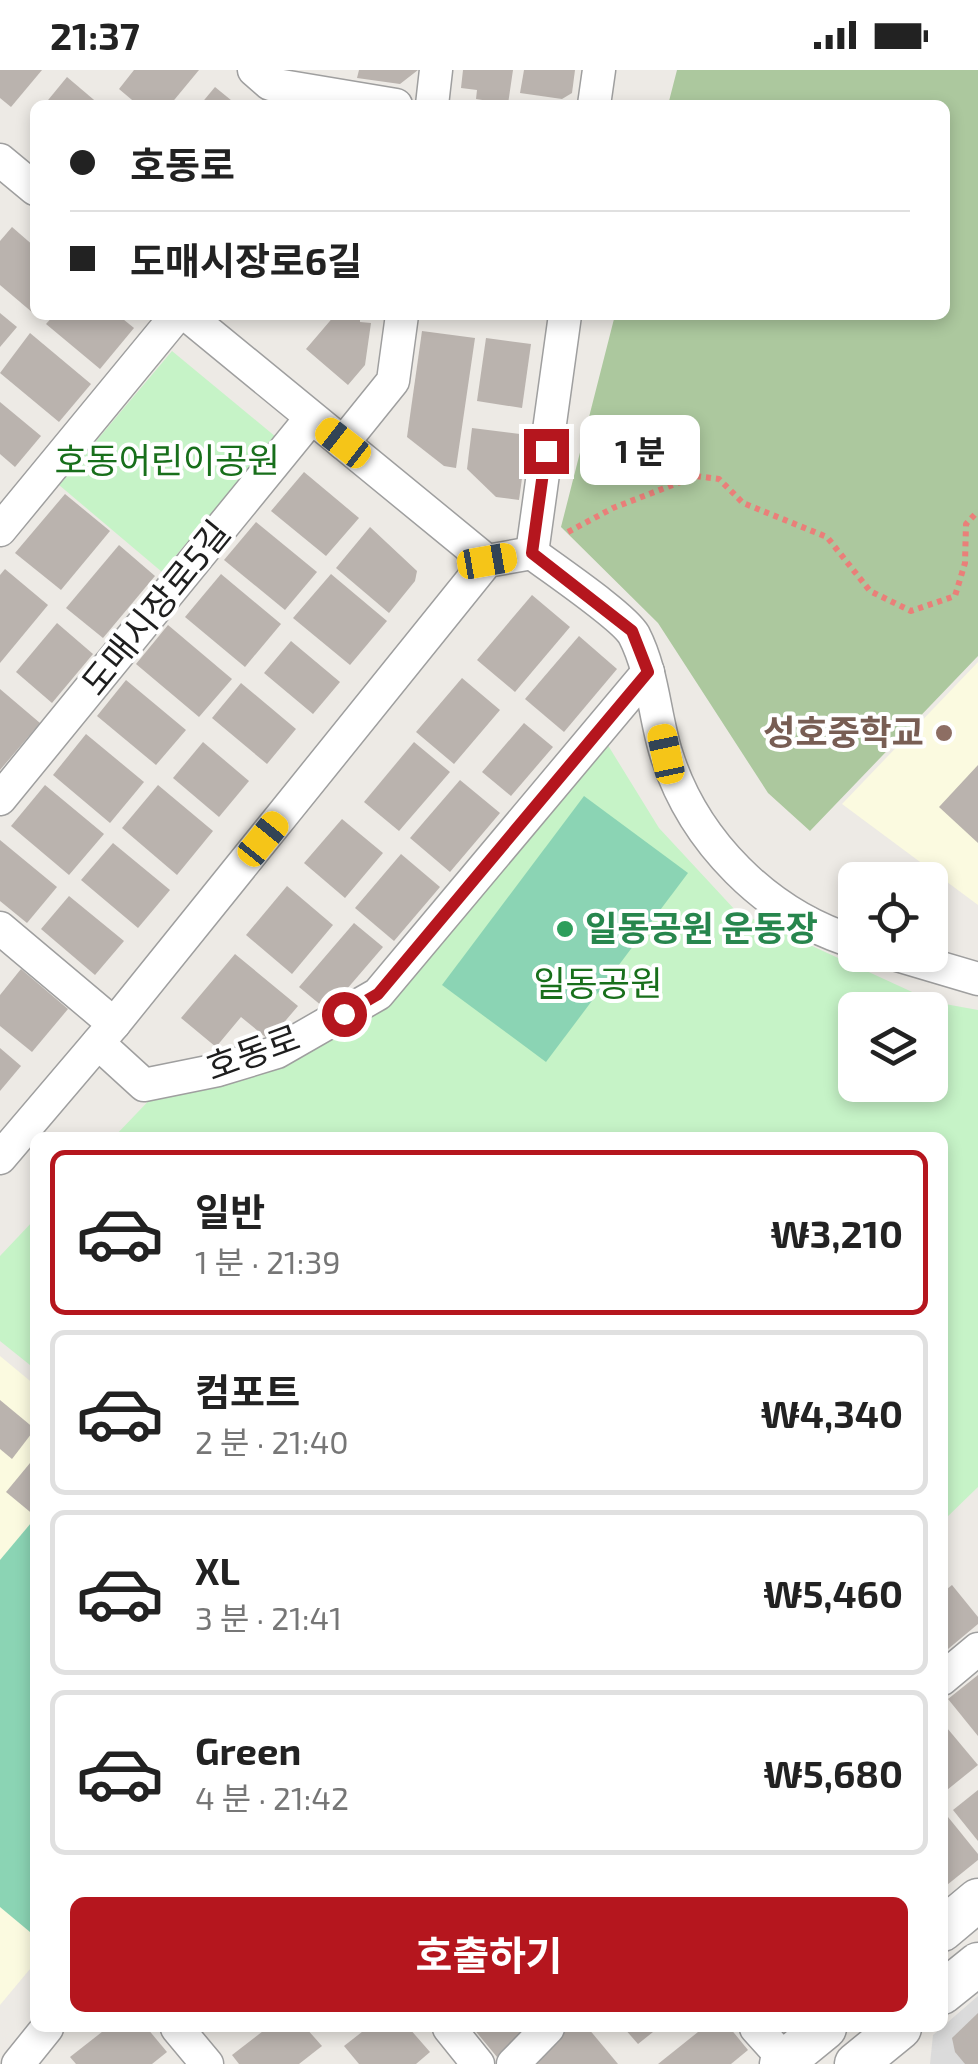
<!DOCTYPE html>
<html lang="ko">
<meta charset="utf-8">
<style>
:root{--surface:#fff;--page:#f2f2f2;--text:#222;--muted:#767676;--line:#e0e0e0;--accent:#b5161e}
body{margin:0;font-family:"Exo 2","Noto Sans KR",sans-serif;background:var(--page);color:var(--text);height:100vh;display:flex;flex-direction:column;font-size:38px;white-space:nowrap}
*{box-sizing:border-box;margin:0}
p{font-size:32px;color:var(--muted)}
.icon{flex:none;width:55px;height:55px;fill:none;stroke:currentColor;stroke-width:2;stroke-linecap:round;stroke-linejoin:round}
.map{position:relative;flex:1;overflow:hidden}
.panel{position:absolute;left:30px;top:1062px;width:918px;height:900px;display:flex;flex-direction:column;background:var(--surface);border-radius:15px;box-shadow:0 5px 15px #0003}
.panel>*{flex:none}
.hud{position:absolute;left:30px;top:30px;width:920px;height:220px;border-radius:15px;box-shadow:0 5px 15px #0003;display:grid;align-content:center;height:220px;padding:0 40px;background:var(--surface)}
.tools{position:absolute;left:838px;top:792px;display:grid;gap:20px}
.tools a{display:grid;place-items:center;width:110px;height:110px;border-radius:15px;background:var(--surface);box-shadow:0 5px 15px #0003;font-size:50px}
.end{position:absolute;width:45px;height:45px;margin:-22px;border:12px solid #b5161e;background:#fff;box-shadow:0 0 0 5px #fff}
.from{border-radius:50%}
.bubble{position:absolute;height:70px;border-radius:15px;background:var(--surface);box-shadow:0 5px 15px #0003;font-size:32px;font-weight:700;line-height:70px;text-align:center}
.car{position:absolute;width:30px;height:60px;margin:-30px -15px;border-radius:12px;box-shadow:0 0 8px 2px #0007;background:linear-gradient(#f5c518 24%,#345 0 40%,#f5c518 0 76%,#345 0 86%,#f5c518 0)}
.hud b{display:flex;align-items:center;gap:35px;height:95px;font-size:38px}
.hud b+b{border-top:2px solid var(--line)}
.hud i{width:25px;height:25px;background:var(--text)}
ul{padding:18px 0 0;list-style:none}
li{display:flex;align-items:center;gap:30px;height:165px;margin:0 20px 15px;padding:0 20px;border:5px solid var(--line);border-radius:15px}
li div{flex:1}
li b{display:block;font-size:38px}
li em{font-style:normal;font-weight:700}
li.on{border-color:var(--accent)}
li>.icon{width:90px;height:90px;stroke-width:1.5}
.action{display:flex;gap:20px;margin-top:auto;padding:20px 40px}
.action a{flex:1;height:115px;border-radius:15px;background:var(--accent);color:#fff;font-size:40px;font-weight:700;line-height:115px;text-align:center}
.status{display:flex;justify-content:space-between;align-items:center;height:70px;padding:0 50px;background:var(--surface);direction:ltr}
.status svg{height:28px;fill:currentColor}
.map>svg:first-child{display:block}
.residential{fill:#dbdbdb}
.education{fill:#fbfae0}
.forest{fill:#acc89e}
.park{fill:#c6f3c7;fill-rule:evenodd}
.pitch{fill:#8bd4b4}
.building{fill:#bab3ae}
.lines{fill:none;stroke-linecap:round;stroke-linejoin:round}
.minor-casing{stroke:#9f9f9f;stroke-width:35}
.tertiary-casing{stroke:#9f9f9f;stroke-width:45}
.path{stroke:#ea7f79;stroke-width:6;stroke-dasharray:5 5;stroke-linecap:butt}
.minor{stroke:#fff;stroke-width:32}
.tertiary{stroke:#fff;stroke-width:42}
.route{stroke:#b5161e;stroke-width:12}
.education-dot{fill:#8d6e63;stroke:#fff;stroke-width:4}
.leisure-dot{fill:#2e9e5b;stroke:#fff;stroke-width:4}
.labels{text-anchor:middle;stroke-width:8;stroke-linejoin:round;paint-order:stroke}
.park-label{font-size:35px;fill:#186f1b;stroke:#fff}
.street-label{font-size:35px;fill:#1e1e1e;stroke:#fff}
.education-label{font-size:35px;font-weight:bold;fill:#785e54;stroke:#fff;text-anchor:end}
.leisure-label{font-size:35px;font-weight:bold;fill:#27864d;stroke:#fff;text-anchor:start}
</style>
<div class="status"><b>21:37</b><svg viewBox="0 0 49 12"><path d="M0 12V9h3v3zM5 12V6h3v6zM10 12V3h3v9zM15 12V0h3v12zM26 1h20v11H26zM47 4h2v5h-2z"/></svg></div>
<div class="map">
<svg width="978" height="1994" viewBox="0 0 978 1994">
<rect width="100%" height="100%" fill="#edeae5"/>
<polygon class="residential" points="978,1926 978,1994 930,1994 933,1965"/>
<g class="education">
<polygon points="978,592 978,835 842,734"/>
<polygon points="0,1286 35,1315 35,1893 0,1935"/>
</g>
<polygon class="forest" points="677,0 978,0 978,586 810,761 768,723 658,553 561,457 615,245 945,245 945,35 668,35"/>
<g class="park">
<polygon points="172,281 276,367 162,502 59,415"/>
<path d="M601 664 659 758 736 841 934 932 978 940V1417L943 1451 942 1068H113L160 1019 389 932ZM855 940H930V1015H855Z"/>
<polygon points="35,1149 35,1299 0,1271 0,1186"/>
</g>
<g class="pitch">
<polygon points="584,726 688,803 546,992 442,915"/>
<polygon points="31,1453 35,1456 35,1855 30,1862 0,1837 0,1490"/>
</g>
<g class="building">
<polygon points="0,0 42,0 11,37 0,28"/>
<polygon points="134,0 199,0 170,35 138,35 119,19"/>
<polygon points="359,0 418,0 400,14 357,8"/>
<polygon points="463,0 513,0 508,34 476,29 477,20 461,18"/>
<polygon points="524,0 575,0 572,23 562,29 520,23"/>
<polygon points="67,7 100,35 44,35"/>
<polygon points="215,17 237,35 200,35"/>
<polygon points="12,157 35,177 33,243 0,215 0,171"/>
<polygon points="0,243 17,257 0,277"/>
<polygon points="54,245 118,245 134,258 100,299 46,254"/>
<polygon points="335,245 360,247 360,252 371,253 365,295 348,315 306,279"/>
<polygon points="422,261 475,268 456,398 444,396 407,367"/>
<polygon points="30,263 91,314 59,352 0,303"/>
<polygon points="486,268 531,274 522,338 477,331"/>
<polygon points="0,332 41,366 15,397 0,384"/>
<polygon points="472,358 528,365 519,430 496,427 467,399"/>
<polygon points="304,402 359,448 326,486 271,441"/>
<polygon points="65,424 110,461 61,520 15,483"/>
<polygon points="256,452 317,502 285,540 224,490"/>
<polygon points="370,457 417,501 415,511 389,543 336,498"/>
<polygon points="119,475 155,506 103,568 66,538"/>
<polygon points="5,499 48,535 0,593 0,505"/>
<polygon points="221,504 281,554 245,597 185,547"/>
<polygon points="331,504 387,551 350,595 293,548"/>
<polygon points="532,525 570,557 515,622 477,590"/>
<polygon points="57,553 93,584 52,633 16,602"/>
<polygon points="168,555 232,609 199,647 136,594"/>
<polygon points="579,566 617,599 564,662 525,629"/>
<polygon points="291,571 340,612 313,644 264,603"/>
<polygon points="462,608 500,640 454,694 416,662"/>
<polygon points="126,610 186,660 156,695 97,646"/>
<polygon points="241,613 296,659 267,694 212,648"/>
<polygon points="0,619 40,653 0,700"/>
<polygon points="524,653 553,677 511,726 482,702"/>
<polygon points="86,664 144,712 110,753 53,705"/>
<polygon points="203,672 249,711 219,747 173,708"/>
<polygon points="414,672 450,702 399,761 364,732"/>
<polygon points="978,695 978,773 939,737"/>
<polygon points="460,710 500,743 450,802 410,768"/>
<polygon points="45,715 104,764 69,805 11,756"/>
<polygon points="158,715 213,761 177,805 122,758"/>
<polygon points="342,749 383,783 345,828 304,793"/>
<polygon points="0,770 57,817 27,853 0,831"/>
<polygon points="113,773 170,820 138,858 81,810"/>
<polygon points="401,784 440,817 394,871 355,838"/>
<polygon points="287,816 333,855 292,904 246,865"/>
<polygon points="69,826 124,871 95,905 41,859"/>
<polygon points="354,853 383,877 328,941 299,917"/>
<polygon points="235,884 298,936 269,970 241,947 216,977 181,948"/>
<polygon points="21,899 68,939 32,982 0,956 0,925"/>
<polygon points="0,978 21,996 0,1021"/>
<polygon points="0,1330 35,1359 12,1389 0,1379"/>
<polygon points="35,1387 35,1446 6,1422"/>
<polygon points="952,1515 978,1547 978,1554 942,1584 942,1523"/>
<polygon points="978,1605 978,1666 948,1629"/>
<polygon points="942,1652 978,1695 942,1724"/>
<polygon points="978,1720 978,1771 953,1740"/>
<polygon points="948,1747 978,1784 978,1790 942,1819 942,1752"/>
<polygon points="978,1943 978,1994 965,1994 955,1982 952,1968"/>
<polygon points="107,1958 147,1958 167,1982 152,1994 76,1994 70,1987"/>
<polygon points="267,1958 306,1958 322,1976 299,1994 239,1994 232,1985"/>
<polygon points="367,1958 409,1958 430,1982 416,1994 359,1994 344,1976"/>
<polygon points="473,1958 533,1958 497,1987"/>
<polygon points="568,1958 588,1958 618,1994 523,1994"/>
<polygon points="624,1958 658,1958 638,1974"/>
<polygon points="703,1958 730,1958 748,1980 731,1994 658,1994"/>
</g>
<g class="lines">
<g class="minor-casing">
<g id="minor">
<polyline points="254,0 270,14 396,35"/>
<polyline points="432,35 436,0"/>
<polyline points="594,35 599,0"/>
<polyline points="0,90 35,119"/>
<polyline points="187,245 487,491"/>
<polyline points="343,373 393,311 402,245"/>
<polyline points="0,460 177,245"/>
<polyline points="532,483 565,245"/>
<polyline points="0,729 311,348"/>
<polyline points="0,858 114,954"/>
<polyline points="897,885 978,909"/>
<polyline points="98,973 144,1015 218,1000 277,982 378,924 648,602"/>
<path d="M0 1088 114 954 487 491 532 483C553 499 623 546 634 565 653 602 654 644 666 683 693 771 767 845 855 872"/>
<polyline points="942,1609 978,1579"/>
<polyline points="177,1958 207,1994"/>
<polyline points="449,1958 478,1994"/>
<polyline points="756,1958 785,1990"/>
<polyline points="18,1994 47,1958"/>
<polyline points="513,1994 548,1958"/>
</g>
</g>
<g class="tertiary-casing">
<g id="tertiary">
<polyline points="942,1860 978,1830"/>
<polyline points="942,1923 978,1894"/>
<polyline points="781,1994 825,1958"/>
<polyline points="856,1994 900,1958"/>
</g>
</g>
<polyline class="path" points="568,462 613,438 696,406 719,409 743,433 827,467 870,521 911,541 955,526 965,493 966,454 978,441"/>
<use href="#minor" class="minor"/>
<use href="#tertiary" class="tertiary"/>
</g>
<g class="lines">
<polyline class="route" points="344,944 378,924 648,602 632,561 532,483 546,381"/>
</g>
<circle class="education-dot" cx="944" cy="663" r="10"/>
<circle class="leisure-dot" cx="565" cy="859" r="10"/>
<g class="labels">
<g class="park-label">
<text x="167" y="403">호동어린이공원</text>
<text x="598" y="926">일동공원</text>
</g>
<g class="street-label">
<text transform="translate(156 538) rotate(-51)" y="12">도매시장로5길</text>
<text transform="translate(253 983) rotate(-20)" y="12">호동로</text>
</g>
<g class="education-label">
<text x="924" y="675">성호중학교</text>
</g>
<g class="leisure-label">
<text x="585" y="871">일동공원 운동장</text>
</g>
</g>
</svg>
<div class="tools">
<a><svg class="icon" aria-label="locate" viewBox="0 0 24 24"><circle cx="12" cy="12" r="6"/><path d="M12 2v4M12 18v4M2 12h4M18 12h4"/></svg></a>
<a><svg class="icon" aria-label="layers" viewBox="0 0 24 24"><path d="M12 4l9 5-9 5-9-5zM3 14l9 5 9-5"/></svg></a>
</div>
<i class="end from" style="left:344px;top:944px"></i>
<i class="end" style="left:546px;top:381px"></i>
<div class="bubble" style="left:580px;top:345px;width:120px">1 분</div>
<i class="car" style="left:343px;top:373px;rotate:308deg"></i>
<i class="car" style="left:487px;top:491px;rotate:80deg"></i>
<i class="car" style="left:666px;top:684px;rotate:348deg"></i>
<i class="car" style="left:263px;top:769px;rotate:39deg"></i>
<div class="hud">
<b><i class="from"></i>호동로</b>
<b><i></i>도매시장로6길</b>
</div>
<section class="panel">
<ul>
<li class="on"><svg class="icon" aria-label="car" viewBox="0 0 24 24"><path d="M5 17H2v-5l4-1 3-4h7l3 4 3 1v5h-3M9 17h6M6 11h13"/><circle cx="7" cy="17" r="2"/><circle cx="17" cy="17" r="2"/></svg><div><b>일반</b><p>1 분 · 21:39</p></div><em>₩3,210</em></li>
<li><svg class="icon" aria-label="car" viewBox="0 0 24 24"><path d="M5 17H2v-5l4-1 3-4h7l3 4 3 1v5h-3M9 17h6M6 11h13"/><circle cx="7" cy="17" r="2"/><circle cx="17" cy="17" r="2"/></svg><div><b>컴포트</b><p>2 분 · 21:40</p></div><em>₩4,340</em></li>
<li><svg class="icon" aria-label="car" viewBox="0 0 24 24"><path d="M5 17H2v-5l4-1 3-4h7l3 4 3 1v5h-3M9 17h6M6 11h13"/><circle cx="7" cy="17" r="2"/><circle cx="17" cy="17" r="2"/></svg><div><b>XL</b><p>3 분 · 21:41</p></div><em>₩5,460</em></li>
<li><svg class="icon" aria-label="car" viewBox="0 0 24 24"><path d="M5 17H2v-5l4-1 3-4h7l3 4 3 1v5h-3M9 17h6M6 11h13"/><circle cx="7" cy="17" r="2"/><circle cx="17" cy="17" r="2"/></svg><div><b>Green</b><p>4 분 · 21:42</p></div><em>₩5,680</em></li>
</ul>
<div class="action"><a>호출하기</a></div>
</section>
</div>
